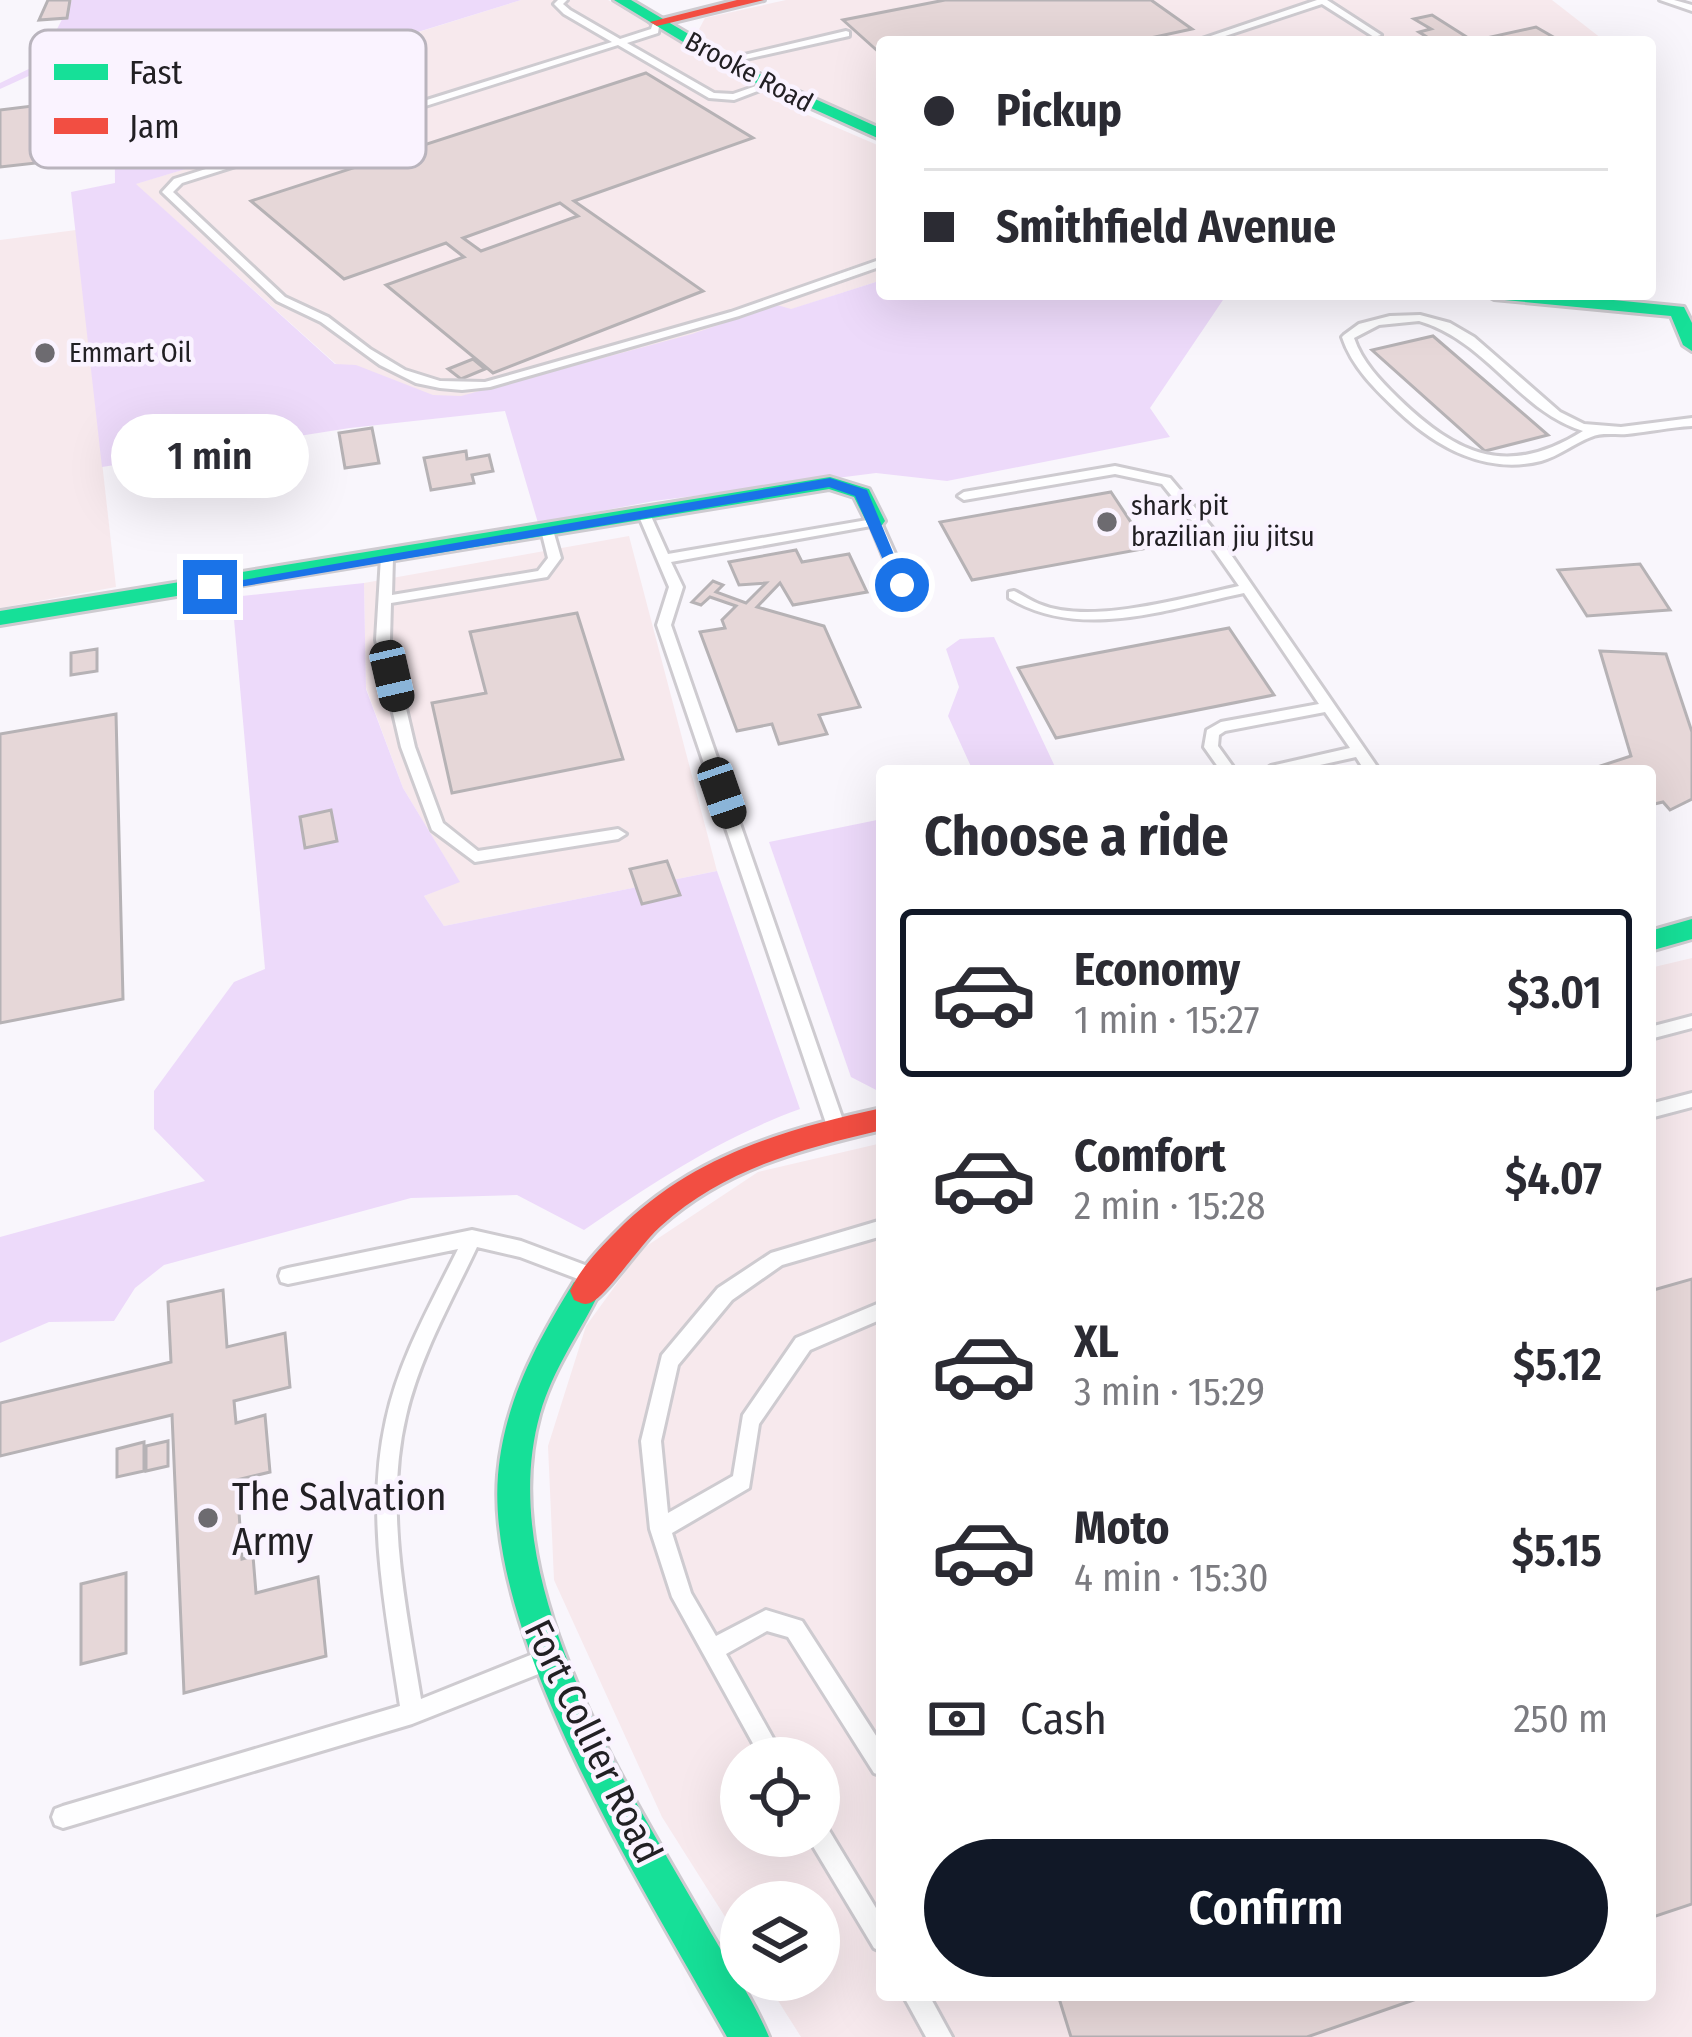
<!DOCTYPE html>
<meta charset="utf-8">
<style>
:root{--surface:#fff;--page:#f7f7f7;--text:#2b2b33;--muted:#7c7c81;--line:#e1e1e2;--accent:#111827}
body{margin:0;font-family:"Fira Sans Condensed",sans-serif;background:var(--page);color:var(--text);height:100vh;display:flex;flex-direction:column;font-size:45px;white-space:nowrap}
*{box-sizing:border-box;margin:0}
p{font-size:39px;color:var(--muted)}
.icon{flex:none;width:66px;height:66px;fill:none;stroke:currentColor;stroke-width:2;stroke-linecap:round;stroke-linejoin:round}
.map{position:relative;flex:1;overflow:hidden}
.panel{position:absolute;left:876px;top:765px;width:780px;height:1236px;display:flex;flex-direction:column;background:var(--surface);border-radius:12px;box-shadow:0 12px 48px #0002}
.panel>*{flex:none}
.top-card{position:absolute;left:876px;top:36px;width:780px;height:264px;border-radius:12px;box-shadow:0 12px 48px #0002;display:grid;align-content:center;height:264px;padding:0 48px;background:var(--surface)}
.controls{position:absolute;left:720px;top:1737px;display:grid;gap:24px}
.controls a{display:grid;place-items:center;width:120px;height:120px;border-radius:50%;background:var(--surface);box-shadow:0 12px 48px #0002;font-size:60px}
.end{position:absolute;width:54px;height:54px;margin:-27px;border:15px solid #1a73e8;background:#fff;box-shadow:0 0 0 6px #fff}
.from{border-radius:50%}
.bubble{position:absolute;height:84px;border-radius:42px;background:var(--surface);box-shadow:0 12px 48px #0002;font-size:39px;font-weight:600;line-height:84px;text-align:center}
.car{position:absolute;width:36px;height:72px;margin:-36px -18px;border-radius:15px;box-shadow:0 0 9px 3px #0007;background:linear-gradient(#222 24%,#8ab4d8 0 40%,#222 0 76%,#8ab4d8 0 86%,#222 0)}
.top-card b{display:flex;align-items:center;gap:42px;height:114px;font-size:45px}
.top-card b+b{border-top:3px solid var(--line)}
.top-card i{width:30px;height:30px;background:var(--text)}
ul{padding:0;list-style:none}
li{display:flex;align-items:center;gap:36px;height:168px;margin:0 24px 18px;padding:0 24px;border:6px solid transparent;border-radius:12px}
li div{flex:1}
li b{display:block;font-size:45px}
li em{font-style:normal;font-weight:600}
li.active{border-color:var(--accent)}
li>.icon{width:108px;height:108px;stroke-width:1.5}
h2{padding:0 48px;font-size:54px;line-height:144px}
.pay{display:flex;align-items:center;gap:30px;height:132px;padding:0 48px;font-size:45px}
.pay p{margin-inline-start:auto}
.button{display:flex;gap:24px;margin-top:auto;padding:24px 48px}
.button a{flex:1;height:138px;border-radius:72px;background:var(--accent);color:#fff;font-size:48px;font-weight:600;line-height:138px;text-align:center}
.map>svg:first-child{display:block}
.industrial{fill:#f7e9ed;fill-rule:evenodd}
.green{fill:#eddafa}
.building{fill:#e6d7d8;stroke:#b6b2b5;stroke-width:3;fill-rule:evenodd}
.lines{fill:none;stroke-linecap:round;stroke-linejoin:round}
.lane-casing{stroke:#cecbd0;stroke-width:6}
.fast-casing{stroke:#cecbd0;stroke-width:6}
.jam-casing{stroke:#cecbd0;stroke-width:6}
.lane{fill:#fefeff;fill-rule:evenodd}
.fast{fill:#16e098;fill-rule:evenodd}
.jam{fill:#f24e42;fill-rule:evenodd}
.route{fill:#1a73e8}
.poi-dot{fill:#6d6b70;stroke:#faf3ff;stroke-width:4.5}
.labels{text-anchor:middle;stroke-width:9;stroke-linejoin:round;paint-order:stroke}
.far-street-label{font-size:27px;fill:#222024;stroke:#faf3ff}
.far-poi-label{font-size:27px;fill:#222024;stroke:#faf3ff;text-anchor:start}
.near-poi-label{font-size:39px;fill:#222024;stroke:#faf3ff;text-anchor:start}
.near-street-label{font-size:39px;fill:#222024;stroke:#faf3ff}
.key{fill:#faf3ff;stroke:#b9b4bd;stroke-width:3}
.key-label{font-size:33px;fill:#222024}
</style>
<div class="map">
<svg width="1692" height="2037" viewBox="0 0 1692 2037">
<rect width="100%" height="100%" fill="#f9f6fc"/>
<g class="industrial">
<polygon points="521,0 608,0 780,103 882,147 882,280 612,367 450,408 336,364 135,184 415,100 348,54"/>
<polygon points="786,0 1552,0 1606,42 882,42 882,128 762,71 697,33 705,18"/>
<polygon points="76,230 116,587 0,608 0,240"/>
<polygon points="629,536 717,871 444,926 424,896 459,881 403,788 366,688 364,583"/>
<path d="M1692 958V2037H801L765 1980H819V1902H741V1942L662 1817 554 1580 548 1446 586 1326 642 1249 758 1172 882 1143V1995H1650V968ZM741 1758H819V1836H741Z"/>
</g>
<g class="green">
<polygon points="72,0 521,0 350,53 417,99 136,184 335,364 356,365 433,395 461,396 692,334 777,305 791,309 882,280 882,294 1227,294 1150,408 1170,437 947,481 876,473 654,501 538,523 505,411 350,428 102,467 71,192 115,183 114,73 107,64 75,55 0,89 0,83 39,64"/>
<path d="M364 583 366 689 403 788 460 882 424 896 444 926 717 871 800 1109C720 1138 654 1182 584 1230L517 1195 411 1198 164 1265 135 1288 114 1321 49 1322 0 1343V1237L205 1181 154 1129V1091L234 982 265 969 232 597Z"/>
<polygon points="994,637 1057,771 973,771 948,716 959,687 946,649 960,639"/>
<polygon points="882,819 882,1093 851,1077 769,842"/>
</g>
<g class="building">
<polygon points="48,0 70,0 67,18 39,20"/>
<polygon points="945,0 1151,0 1192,29 1132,42 882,42 882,55 843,20"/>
<polygon points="1432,15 1473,41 1536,27 1562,42 1435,42 1419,32 1431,29 1414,19"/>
<path d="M646 73 753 138 574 201 703 291 493 373 386 285 464 257 446 243 344 279 251 201ZM560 203 578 216 481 251 463 238Z"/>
<polygon points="79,83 81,158 0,167 0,110 33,106 34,88"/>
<polygon points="1433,336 1548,435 1485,451 1372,350"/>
<polygon points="473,359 485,369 461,379 448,369"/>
<polygon points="372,428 379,463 345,468 339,433"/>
<polygon points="466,451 467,459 489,455 493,471 472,475 474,483 431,490 424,458"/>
<polygon points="1111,492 1148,548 972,580 940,522"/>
<polygon points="796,550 802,562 849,554 867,592 793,605 780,583 757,607 824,626 860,707 819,715 827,734 779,744 772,724 737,731 700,632 725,628 722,620 736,606 710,597 701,605 692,602 713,581 723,585 716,592 746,603 766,583 739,585 729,562"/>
<polygon points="1640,564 1670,610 1587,616 1558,570"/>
<polygon points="577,613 623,759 452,793 432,703 486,693 470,632"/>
<polygon points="1229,628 1274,695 1056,738 1018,668"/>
<polygon points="97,649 97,671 71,675 71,653"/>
<polygon points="1600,651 1666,654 1692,732 1692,799 1670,810 1663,802 1650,805 1650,771 1585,771 1631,756"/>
<polygon points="116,714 123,999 0,1023 0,734"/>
<polygon points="331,810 337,841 305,848 300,817"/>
<polygon points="667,861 680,895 642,904 630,869"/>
<polygon points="1692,1279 1692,1904 1650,1918 1650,1291"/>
<polygon points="223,1290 227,1347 285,1333 290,1387 234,1401 236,1423 265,1415 270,1472 237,1480 242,1559 253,1556 256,1593 318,1577 326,1656 184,1693 172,1415 0,1456 0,1403 171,1362 168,1302"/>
<polygon points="168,1441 168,1466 146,1471 146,1446"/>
<polygon points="144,1442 144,1471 117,1477 117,1449"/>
<polygon points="126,1573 126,1653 81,1664 81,1584"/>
<polygon points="1058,1995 1428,1995 1307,2037 1071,2037"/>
</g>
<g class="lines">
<g class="lane-casing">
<g id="lane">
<polygon points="558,0 567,0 563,4 570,10 620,39 651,29 654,20 660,20 658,33 627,43 714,93 733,94 768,82 773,85 734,100 709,98 618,45 182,183 173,192 285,297 328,317 370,349 405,370 440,381 485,382 731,312 882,259 882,266 739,316 490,387 462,390 440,388 416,383 380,365 321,322 277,301 162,192 174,179 612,42 564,14 554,4"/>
<polygon points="1317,0 1327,0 1381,35 1374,37 1322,4 1207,42 1193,42"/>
<polygon points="1660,0 1674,0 1692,5 1692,11"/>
<polygon points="846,31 849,32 849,36 724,64 719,61"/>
<path d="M1390 316 1420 315 1450 323 1474 337 1560 412 1584 424 1621 427 1692 418V426C1670 427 1649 432 1627 434 1616 435 1601 432 1591 437 1573 444 1559 456 1541 461 1486 475 1436 447 1398 411 1375 389 1352 367 1342 337L1344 335 1359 324ZM1419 321C1489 342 1518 411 1583 431 1508 478 1458 456 1398 398 1380 380 1362 362 1354 338L1379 325Z"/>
<path d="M1115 466 1170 478 1214 530 1380 771H1365L1356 757 1293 771H1264L1271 766 1350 748 1325 712 1225 731 1219 735 1218 746 1236 771H1221L1204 747 1207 730 1221 722 1319 704 1244 593C1168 609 1081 641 1009 598V592L1014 591C1023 595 1031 601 1039 604 1091 626 1186 597 1239 586L1204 536 1162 484 1115 474 964 500 958 496 964 492Z"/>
<polygon points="644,510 650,514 668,554 879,518 909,585 902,589 895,585 871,526 671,562 683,587 671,625 846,1129 843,1134 837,1136 831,1134 828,1129 657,625 669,587 638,514"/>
<polygon points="547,526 553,530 561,558 547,577 391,603 390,640 415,747 443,823 478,851 618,829 626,834 618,839 475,862 432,830 401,747 376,640 381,557 387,553 393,557 392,595 538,571 548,558 541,530"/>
<polygon points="1692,1016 1692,1028 1650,1039 1650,1027"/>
<polygon points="1692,1093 1692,1107 1650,1118 1650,1104"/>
<polygon points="882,1220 882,1236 782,1265 732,1300 678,1365 661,1441 668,1513 733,1476 743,1415 796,1338 882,1302 882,1319 810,1350 759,1424 749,1488 672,1533 691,1593 716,1636 766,1610 802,1621 882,1745 882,1776 874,1773 788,1637 767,1631 726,1654 784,1758 761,1758 672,1597 650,1529 641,1441 662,1355 718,1288 771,1253"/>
<path d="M472 1230 521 1241 593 1268 595 1274 593 1280 586 1282 520 1257 477 1247C451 1302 420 1356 406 1416 384 1509 406 1607 421 1699L538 1652 546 1655 549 1663 546 1671 412 1724 63 1828 55 1825 52 1817 55 1809 63 1806 400 1706C386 1612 365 1514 386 1420 399 1359 431 1304 458 1249L288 1284 281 1282 279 1276 281 1270 288 1268Z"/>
<polygon points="819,1824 827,1827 882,1918 882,1952 874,1948 811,1843 808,1836 819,1836"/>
<polygon points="903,1995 929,1995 952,2037 926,2037"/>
</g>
</g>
<g class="fast-casing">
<g id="fast">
<polygon points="614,0 631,0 746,68 882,129 882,140 736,74"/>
<polygon points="1485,294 1553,294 1684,307 1692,323 1692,351 1683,345 1671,316 1494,299"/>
<polygon points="830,477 869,489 885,521 882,525 868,525 854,497 829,489 0,625 0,611"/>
<polygon points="1692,919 1692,939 1650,951 1650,931"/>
<path d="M585 1278 596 1282 600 1291C580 1333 553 1368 540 1414 492 1585 630 1790 711 1933 731 1967 754 2001 769 2037H727C647 1893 485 1640 498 1475 504 1402 537 1342 574 1282Z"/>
</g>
</g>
<g class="jam-casing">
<g id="jam">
<polygon points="737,0 764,0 657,26 650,22"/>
<path d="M882 1108V1130C801 1149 724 1169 661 1226 643 1241 607 1295 592 1302 584 1306 582 1303 574 1300L570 1291C580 1269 599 1249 616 1232 690 1157 781 1130 882 1108Z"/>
</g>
</g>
<use href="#lane" class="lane"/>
<use href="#fast" class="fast"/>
<use href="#jam" class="jam"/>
</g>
<polygon class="route" points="830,478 867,490 908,588 894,585 855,496 829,487 210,592 202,587"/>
<g class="poi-dot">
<circle cx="45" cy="353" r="12"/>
<circle cx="1107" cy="522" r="12"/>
<circle cx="208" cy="1518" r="12"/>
</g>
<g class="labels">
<g class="far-street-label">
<text transform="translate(749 72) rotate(28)" y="9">Brooke Road</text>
</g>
<g class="far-poi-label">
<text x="69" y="362">Emmart Oil</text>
<text x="1131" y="515">shark pit<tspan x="1131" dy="31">brazilian jiu jitsu</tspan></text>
</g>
<g class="near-poi-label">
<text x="232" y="1510">The Salvation<tspan x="232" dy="45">Army</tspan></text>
</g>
<g class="near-street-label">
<text transform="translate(594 1741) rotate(64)" y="14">Fort Collier Road</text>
</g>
</g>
<rect x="30" y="30" width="396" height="138" rx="18" class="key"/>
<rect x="54" y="64" width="54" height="16" fill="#16e098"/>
<rect x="54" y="118" width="54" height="16" fill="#f24e42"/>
<g class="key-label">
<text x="129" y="84">Fast</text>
<text x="129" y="138">Jam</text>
</g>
</svg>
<div class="controls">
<a><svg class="icon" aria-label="locate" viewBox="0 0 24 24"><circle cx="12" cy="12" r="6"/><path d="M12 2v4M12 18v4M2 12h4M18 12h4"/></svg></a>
<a><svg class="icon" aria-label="layers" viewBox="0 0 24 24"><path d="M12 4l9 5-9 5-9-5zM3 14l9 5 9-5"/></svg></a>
</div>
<i class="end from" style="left:902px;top:585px"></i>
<i class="end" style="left:210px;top:587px"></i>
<div class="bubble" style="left:111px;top:414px;width:198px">1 min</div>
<i class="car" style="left:392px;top:676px;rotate:167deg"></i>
<i class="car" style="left:722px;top:793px;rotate:161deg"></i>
<div class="top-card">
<b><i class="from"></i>Pickup</b>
<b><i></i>Smithfield Avenue</b>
</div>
<section class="panel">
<h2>Choose a ride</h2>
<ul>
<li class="active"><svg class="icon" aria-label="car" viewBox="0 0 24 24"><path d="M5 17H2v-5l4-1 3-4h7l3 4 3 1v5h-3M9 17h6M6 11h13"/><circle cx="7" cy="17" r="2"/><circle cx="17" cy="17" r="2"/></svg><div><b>Economy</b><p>1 min · 15:27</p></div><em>$3.01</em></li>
<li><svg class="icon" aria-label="car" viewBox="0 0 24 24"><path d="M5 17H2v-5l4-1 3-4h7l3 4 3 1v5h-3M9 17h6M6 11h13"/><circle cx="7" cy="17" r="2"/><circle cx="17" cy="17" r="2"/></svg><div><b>Comfort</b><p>2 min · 15:28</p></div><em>$4.07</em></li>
<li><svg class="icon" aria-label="car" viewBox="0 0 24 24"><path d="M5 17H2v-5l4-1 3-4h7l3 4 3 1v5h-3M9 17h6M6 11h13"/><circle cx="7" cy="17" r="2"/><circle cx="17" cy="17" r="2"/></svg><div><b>XL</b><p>3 min · 15:29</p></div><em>$5.12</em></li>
<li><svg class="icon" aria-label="car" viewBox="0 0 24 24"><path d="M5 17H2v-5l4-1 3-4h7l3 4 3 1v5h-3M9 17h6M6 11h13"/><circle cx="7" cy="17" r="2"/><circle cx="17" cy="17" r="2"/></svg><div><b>Moto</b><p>4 min · 15:30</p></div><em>$5.15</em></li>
</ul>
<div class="pay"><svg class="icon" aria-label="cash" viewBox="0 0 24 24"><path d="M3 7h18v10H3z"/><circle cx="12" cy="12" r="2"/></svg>Cash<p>250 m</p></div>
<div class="button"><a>Confirm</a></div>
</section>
</div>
